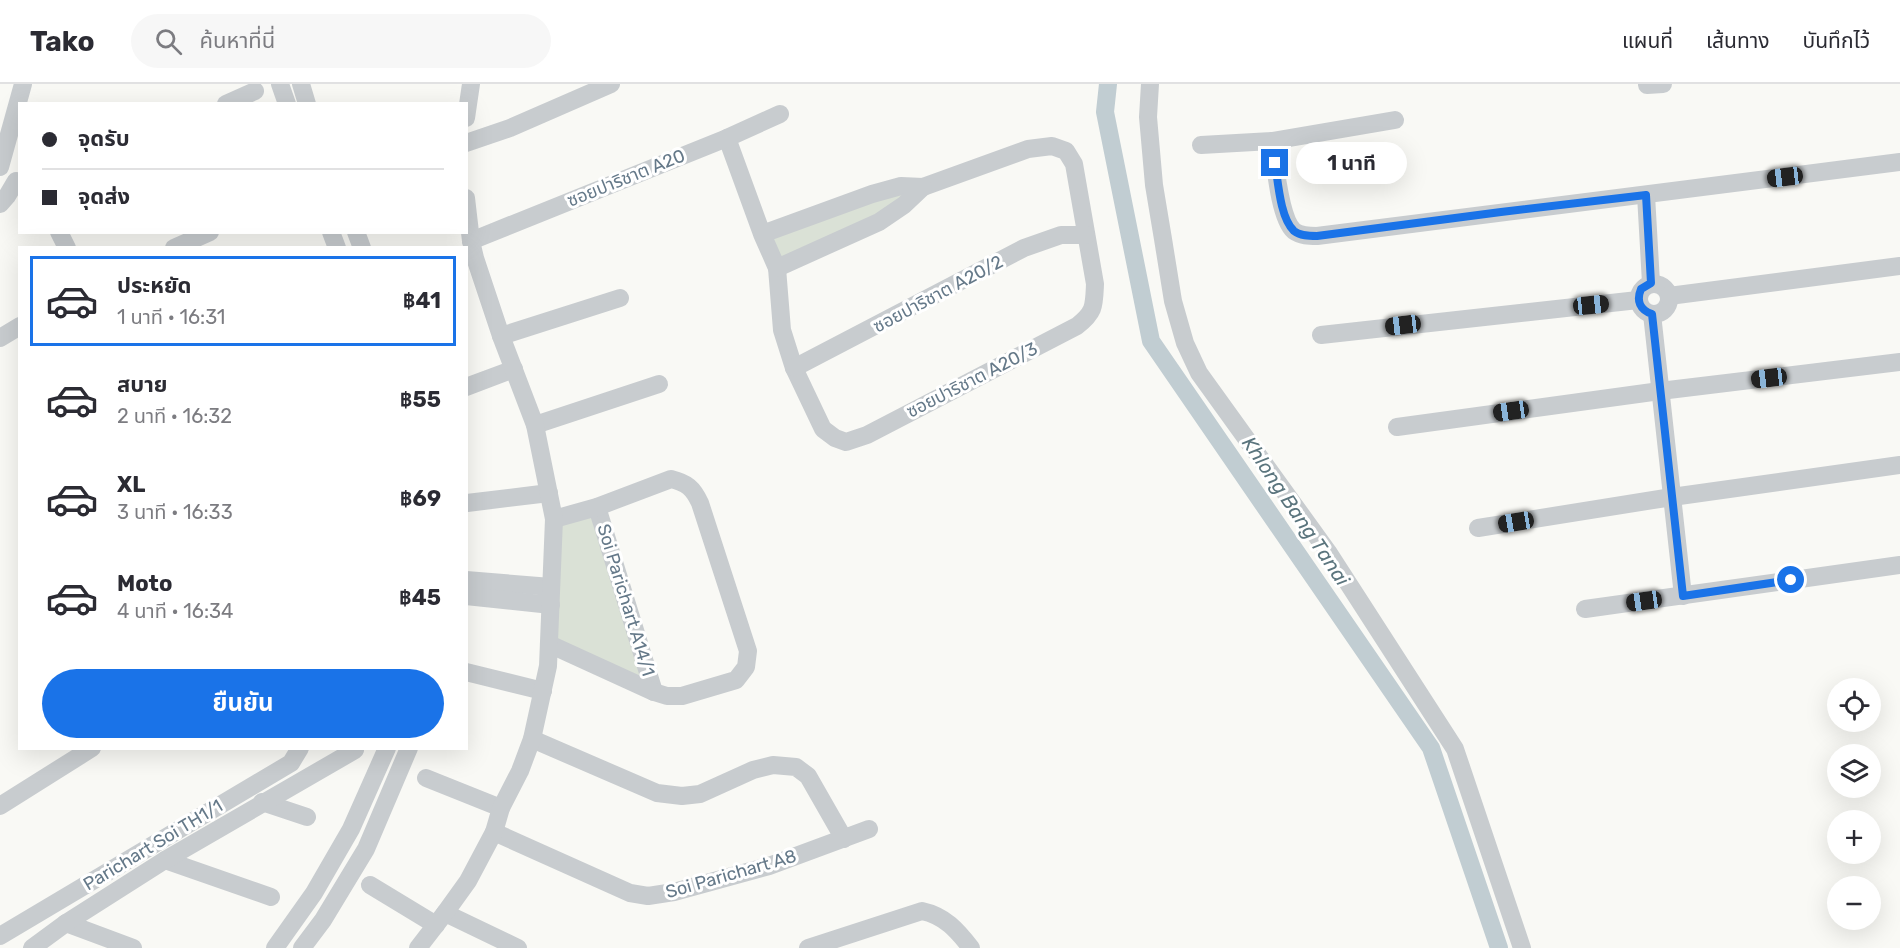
<!DOCTYPE html>
<html lang="th">
<meta charset="utf-8">
<style>
:root{--surface:#fff;--page:#f7f7f7;--text:#2b2b33;--muted:#7c7c81;--line:#e1e1e2;--accent:#1a73e8}
body{margin:0;font-family:Rubik,"Noto Sans Thai",sans-serif;background:var(--page);color:var(--text);height:100vh;display:flex;flex-direction:column;font-size:22px;white-space:nowrap}
*{box-sizing:border-box;margin:0}
p{font-size:20px;color:var(--muted)}
.icon{flex:none;width:33px;height:33px;fill:none;stroke:currentColor;stroke-width:2;stroke-linecap:round;stroke-linejoin:round}
.map{position:relative;flex:1;overflow:hidden}
.drawer{position:absolute;left:18px;top:162px;width:450px;height:504px;display:flex;flex-direction:column;background:var(--surface);border-radius:0px;box-shadow:0 6px 24px #0002}
.drawer>*{flex:none}
.banner{position:absolute;left:18px;top:18px;width:450px;height:132px;border-radius:0px;box-shadow:0 6px 24px #0002;display:grid;align-content:center;height:132px;padding:0 24px;background:var(--surface)}
.tools{position:absolute;left:1827px;top:594px;display:grid;gap:12px}
.tools a{display:grid;place-items:center;width:54px;height:54px;border-radius:50%;background:var(--surface);box-shadow:0 6px 24px #0002;font-size:30px}
.end{position:absolute;width:27px;height:27px;margin:-14px;border:8px solid #1a73e8;background:#fff;box-shadow:0 0 0 3px #fff}
.from{border-radius:50%}
.bubble{position:absolute;height:42px;border-radius:21px;background:var(--surface);box-shadow:0 6px 24px #0002;font-size:20px;font-weight:700;line-height:42px;text-align:center}
.car{position:absolute;width:18px;height:36px;margin:-18px -9px;border-radius:8px;box-shadow:0 0 4px 2px #0007;background:linear-gradient(#222 24%,#8ab4d8 0 40%,#222 0 76%,#8ab4d8 0 86%,#222 0)}
.banner b{display:flex;align-items:center;gap:21px;height:57px;font-size:22px}
.banner b+b{border-top:2px solid var(--line)}
.banner i{width:15px;height:15px;background:var(--text)}
ul{padding:10px 0 0;list-style:none}
li{display:flex;align-items:center;gap:18px;height:90px;margin:0 12px 9px;padding:0 12px;border:3px solid transparent;border-radius:0px}
li div{flex:1}
li b{display:block;font-size:22px}
li em{font-style:normal;font-weight:700}
li.active{border-color:var(--accent)}
li>.icon{width:54px;height:54px;stroke-width:1.5}
.action{display:flex;gap:12px;margin-top:auto;padding:12px 24px}
.action a{flex:1;height:69px;border-radius:36px;background:var(--accent);color:#fff;font-size:24px;font-weight:700;line-height:69px;text-align:center}
header{display:flex;align-items:center;gap:36px;box-sizing:border-box;height:84px;padding:0 30px;background:var(--surface);border-bottom:2px solid var(--line)}
header strong{font-size:28px}
nav{display:flex;gap:33px;margin-inline-start:auto;font-size:21px}
.search{width:420px;height:54px;background:var(--page);display:flex;align-items:center;gap:15px;box-sizing:border-box;padding:0 21px;border-radius:33px;color:var(--muted);font-size:22px}
.map>svg:first-child{display:block}
.green{fill:#dae1d6}
.lines{fill:none;stroke-linecap:round;stroke-linejoin:round}
.canal{stroke:#c1cdd2;stroke-width:18}
.street{stroke:#c8cccf;stroke-width:18}
.route{stroke:#1a73e8;stroke-width:8}
.labels{text-anchor:middle;stroke-width:6;stroke-linejoin:round;paint-order:stroke}
.street-label{font-size:18px;fill:#657989;stroke:#fff}
.water-label{font-size:20px;font-style:italic;fill:#5b757e;stroke:#fff}
</style>
<header>
<strong>Tako</strong>
<div class="search"><svg class="icon" aria-label="search" viewBox="0 0 24 24"><circle cx="10" cy="10" r="6"/><path d="M15 15l6 6"/></svg>ค้นหาที่นี่</div>
<nav><a>แผนที่</a><a>เส้นทาง</a><a>บันทึกไว้</a></nav>
</header>
<div class="map">
<svg width="1900" height="864" viewBox="0 0 1900 864">
<rect width="100%" height="100%" fill="#f9f9f5"/>
<g class="green">
<polygon points="901,102 904,121 777,184 762,150"/>
<polygon points="597,423 654,608 549,560 554,435"/>
</g>
<g class="lines">
<polyline class="canal" points="1108,0 1105,28 1151,257 1431,664 1499,864"/>
<g class="street">
<polyline points="280,0 287,20"/>
<polyline points="301,0 307,20"/>
<polyline points="1150,0 1148,33 1154,101 1163,155 1173,217 1185,259 1199,289 1328,468 1455,665 1522,864"/>
<polyline points="1647,1 1663,0"/>
<polyline points="226,20 255,7"/>
<polyline points="466,34 471,0"/>
<path d="M727 54 762 150 777 184 782 246 794 284 823 345 835 354 846 358 867 351 1077 242C1095 228 1094 222 1095 200L1074 80 1066 67 1052 62 1028 65 923 103 901 102 872 110 762 150"/>
<path d="M1272 57C1275 77 1279 134 1294 147 1301 152 1309 152 1317 152L1900 78"/>
<polyline points="466,59 510,44 611,0"/>
<polyline points="1201,61 1272,57 1395,36"/>
<polyline points="0,83 23,0"/>
<polyline points="1646,111 1651,199"/>
<polyline points="0,120 7,112 16,97"/>
<polyline points="59,148 67,164"/>
<polyline points="331,148 337,164"/>
<polyline points="356,148 362,164"/>
<polyline points="471,157 727,54 780,30"/>
<polyline points="174,164 210,148"/>
<polyline points="777,184 879,138 904,121 923,103"/>
<circle cx="1654" cy="215" r="15"/>
<polyline points="1669,212 1900,182"/>
<polyline points="1652,230 1683,512"/>
<polyline points="1321,251 1638,216"/>
<polyline points="501,252 620,214"/>
<polyline points="0,254 20,242"/>
<polyline points="794,284 1024,164 1061,151 1086,151"/>
<polyline points="466,303 514,285"/>
<polyline points="535,341 659,300"/>
<polyline points="1397,343 1660,307 1900,278"/>
<polyline points="467,419 549,409"/>
<polyline points="597,423 654,608"/>
<polyline points="1478,444 1672,413 1900,381"/>
<polyline points="466,496 551,503"/>
<polyline points="466,512 551,521"/>
<polyline points="1585,525 1900,481"/>
<path d="M549 560 654 608 667 612H682L736 596 746 583 748 567 700 419C693 404 687 399 671 395L597 423 554 435"/>
<polyline points="466,588 543,607"/>
<polyline points="532,655 657,709 682,712 700,710 753,686 773,681 796,683 808,692 844,755"/>
<polyline points="426,694 501,724"/>
<polyline points="262,718 307,733"/>
<polyline points="0,722 92,664"/>
<polyline points="494,748 630,809 648,812 674,808 769,782 869,745"/>
<polyline points="165,776 271,813"/>
<polyline points="370,801 436,841"/>
<polyline points="445,829 518,864"/>
<polyline points="66,839 133,864"/>
<polyline points="0,852 291,679 300,664"/>
<polyline points="32,864 66,839 165,776 355,666"/>
<polyline points="275,864 314,809 351,745 387,664"/>
<polyline points="302,864 323,836 366,765 409,664"/>
<polyline points="418,864 445,829 468,797 494,748 501,724 520,687 532,655 548,582 554,435 535,341 501,252 475,174 471,157 466,114"/>
<path d="M808 864 922 827C945 832 957 846 971 864"/>
</g>
</g>
<g class="lines">
<path class="route" d="M1275 79C1278 97 1280 134 1294 147 1300 152 1309 152 1317 152L1501 128 1646 111 1651 199 1641 205C1636 217 1640 226 1652 230L1683 512 1791 496"/>
</g>
<g class="labels">
<g class="street-label">
<text transform="translate(626 94) rotate(-22)" y="6">ซอยปาริชาต A20</text>
<text transform="translate(938 210) rotate(-28)" y="6">ซอยปาริชาต A20/2</text>
<text transform="translate(972 296) rotate(-27)" y="6">ซอยปาริชาต A20/3</text>
<text transform="translate(626 516) rotate(73)" y="6">Soi Parichart A14/1</text>
<text transform="translate(153 761) rotate(-31)" y="6">Parichart Soi TH1/1</text>
<text transform="translate(731 790) rotate(-16)" y="6">Soi Parichart A8</text>
</g>
<g class="water-label">
<text transform="translate(1296 427) rotate(56)" y="7">Khlong Bang Tanai</text>
</g>
</g>
</svg>
<div class="tools">
<a><svg class="icon" aria-label="locate" viewBox="0 0 24 24"><circle cx="12" cy="12" r="6"/><path d="M12 2v4M12 18v4M2 12h4M18 12h4"/></svg></a>
<a><svg class="icon" aria-label="layers" viewBox="0 0 24 24"><path d="M12 4l9 5-9 5-9-5zM3 14l9 5 9-5"/></svg></a>
<a>+</a>
<a>−</a>
</div>
<i class="end from" style="left:1791px;top:496px"></i>
<i class="end" style="left:1275px;top:79px"></i>
<div class="bubble" style="left:1296px;top:58px;width:111px">1 นาที</div>
<i class="car" style="left:1785px;top:93px;rotate:263deg"></i>
<i class="car" style="left:1591px;top:221px;rotate:84deg"></i>
<i class="car" style="left:1403px;top:241px;rotate:263deg"></i>
<i class="car" style="left:1769px;top:294px;rotate:263deg"></i>
<i class="car" style="left:1511px;top:327px;rotate:262deg"></i>
<i class="car" style="left:1516px;top:438px;rotate:261deg"></i>
<i class="car" style="left:1644px;top:517px;rotate:262deg"></i>
<div class="banner">
<b><i class="from"></i>จุดรับ</b>
<b><i></i>จุดส่ง</b>
</div>
<section class="drawer">
<ul>
<li class="active"><svg class="icon" aria-label="car" viewBox="0 0 24 24"><path d="M5 17H2v-5l4-1 3-4h7l3 4 3 1v5h-3M9 17h6M6 11h13"/><circle cx="7" cy="17" r="2"/><circle cx="17" cy="17" r="2"/></svg><div><b>ประหยัด</b><p>1 นาที · 16:31</p></div><em>฿41</em></li>
<li><svg class="icon" aria-label="car" viewBox="0 0 24 24"><path d="M5 17H2v-5l4-1 3-4h7l3 4 3 1v5h-3M9 17h6M6 11h13"/><circle cx="7" cy="17" r="2"/><circle cx="17" cy="17" r="2"/></svg><div><b>สบาย</b><p>2 นาที · 16:32</p></div><em>฿55</em></li>
<li><svg class="icon" aria-label="car" viewBox="0 0 24 24"><path d="M5 17H2v-5l4-1 3-4h7l3 4 3 1v5h-3M9 17h6M6 11h13"/><circle cx="7" cy="17" r="2"/><circle cx="17" cy="17" r="2"/></svg><div><b>XL</b><p>3 นาที · 16:33</p></div><em>฿69</em></li>
<li><svg class="icon" aria-label="car" viewBox="0 0 24 24"><path d="M5 17H2v-5l4-1 3-4h7l3 4 3 1v5h-3M9 17h6M6 11h13"/><circle cx="7" cy="17" r="2"/><circle cx="17" cy="17" r="2"/></svg><div><b>Moto</b><p>4 นาที · 16:34</p></div><em>฿45</em></li>
</ul>
<div class="action"><a>ยืนยัน</a></div>
</section>
</div>
